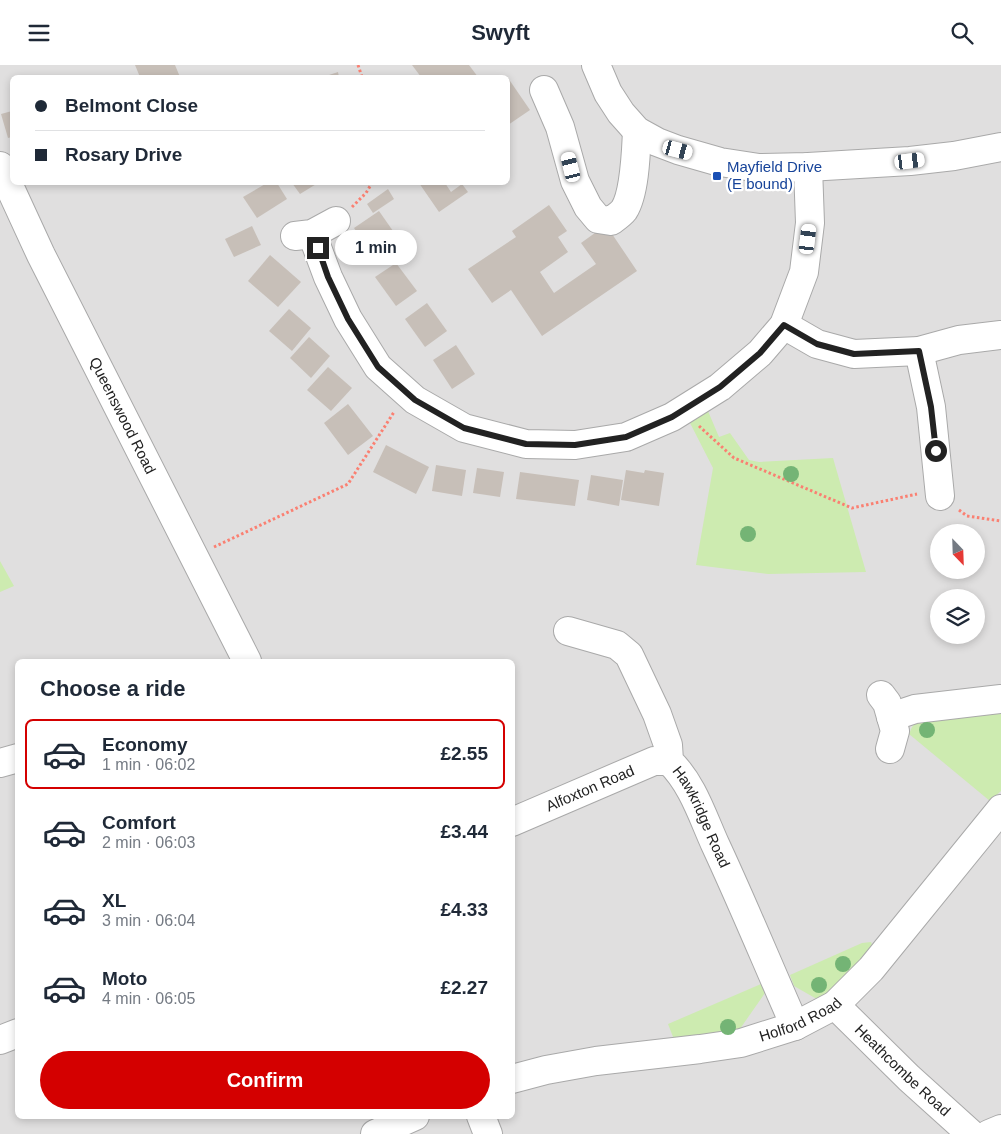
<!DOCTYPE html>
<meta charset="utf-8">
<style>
:root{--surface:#fff;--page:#f2f2f3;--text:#1f2937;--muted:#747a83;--line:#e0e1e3;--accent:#d40000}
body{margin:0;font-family:Helvetica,sans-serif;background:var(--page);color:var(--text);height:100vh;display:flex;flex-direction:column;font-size:19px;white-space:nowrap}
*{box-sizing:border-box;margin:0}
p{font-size:16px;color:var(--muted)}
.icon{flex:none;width:28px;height:28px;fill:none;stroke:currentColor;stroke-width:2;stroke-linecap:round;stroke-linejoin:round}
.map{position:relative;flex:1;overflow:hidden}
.drawer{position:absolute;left:15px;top:594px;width:500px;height:460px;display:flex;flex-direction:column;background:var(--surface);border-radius:8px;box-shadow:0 2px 8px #0003}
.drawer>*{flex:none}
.top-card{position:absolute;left:10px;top:10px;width:500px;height:110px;border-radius:8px;box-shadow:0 2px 8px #0003;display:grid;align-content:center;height:110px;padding:0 25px;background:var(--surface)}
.needle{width:32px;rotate:157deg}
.buttons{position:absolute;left:930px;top:459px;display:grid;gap:10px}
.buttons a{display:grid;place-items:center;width:55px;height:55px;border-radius:50%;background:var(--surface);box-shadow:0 2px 8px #0003;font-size:25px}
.end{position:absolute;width:22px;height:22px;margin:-11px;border:6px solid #222;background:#fff;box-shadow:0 0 0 2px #fff}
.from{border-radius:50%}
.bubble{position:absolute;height:35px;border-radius:18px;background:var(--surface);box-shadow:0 2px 8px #0003;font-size:16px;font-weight:700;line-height:35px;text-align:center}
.car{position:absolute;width:15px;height:30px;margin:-15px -8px;border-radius:6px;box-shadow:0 0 4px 1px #0007;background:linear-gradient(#fff 24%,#345 0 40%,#fff 0 76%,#345 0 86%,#fff 0)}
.top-card b{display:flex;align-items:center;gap:18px;height:48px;font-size:19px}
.top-card b+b{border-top:1px solid var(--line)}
.top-card i{width:12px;height:12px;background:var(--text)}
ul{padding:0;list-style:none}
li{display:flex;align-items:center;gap:15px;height:70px;margin:0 10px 8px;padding:0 15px;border:2px solid transparent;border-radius:8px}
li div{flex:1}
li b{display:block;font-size:19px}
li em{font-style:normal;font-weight:700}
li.active{border-color:var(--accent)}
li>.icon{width:45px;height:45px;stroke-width:1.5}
h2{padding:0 25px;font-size:22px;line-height:60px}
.action{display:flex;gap:10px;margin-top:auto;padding:10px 25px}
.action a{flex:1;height:58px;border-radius:30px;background:var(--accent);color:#fff;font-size:20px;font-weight:700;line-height:58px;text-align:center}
header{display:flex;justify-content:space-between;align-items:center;height:65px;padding:0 25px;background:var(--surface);font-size:22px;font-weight:700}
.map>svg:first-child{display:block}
.residential{fill:#e0dfdf;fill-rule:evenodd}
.grass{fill:#cdebb0}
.building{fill:#c7bfb8}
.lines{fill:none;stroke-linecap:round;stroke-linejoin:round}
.minor-casing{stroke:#a9a9a9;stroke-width:30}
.path{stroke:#fa8072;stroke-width:3;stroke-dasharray:2.5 2.5;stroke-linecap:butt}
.minor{stroke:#fff;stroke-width:28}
.tree{fill:#74b475}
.route{stroke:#222;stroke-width:6}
.transit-dot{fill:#1a4fb4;stroke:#fff;stroke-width:2}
.labels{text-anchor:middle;stroke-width:4.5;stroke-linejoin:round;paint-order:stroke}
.transit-label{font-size:15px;fill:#164399;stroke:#fff;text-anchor:start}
.street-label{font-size:15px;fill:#222;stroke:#fff}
</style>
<header><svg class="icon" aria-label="menu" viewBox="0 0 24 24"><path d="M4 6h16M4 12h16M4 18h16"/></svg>Swyft<svg class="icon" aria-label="search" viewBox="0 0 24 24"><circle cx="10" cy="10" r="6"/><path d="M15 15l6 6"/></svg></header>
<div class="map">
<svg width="1001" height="1069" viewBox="0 0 1001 1069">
<rect width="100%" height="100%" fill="#f2efe9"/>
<path class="residential" d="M0 0H1001V1069H0ZM12 12H508V118H12ZM939 468H976V505H939ZM939 532H976V570H939ZM18 596H512V1051H18Z"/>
<g class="grass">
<polygon points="708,346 719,372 730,368 749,395 759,397 833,393 866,507 768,509 696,500 713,403 690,358"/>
<polygon points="0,496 14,521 0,527"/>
<polygon points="1001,645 1001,726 990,736 909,669 912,662 919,654"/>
<polygon points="871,877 874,885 822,937 794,921 790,910 862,878"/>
<polygon points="761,919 765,928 735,971 675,977 668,959"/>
</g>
<g class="building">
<polygon points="135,0 175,0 180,12 140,12"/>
<polygon points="412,0 469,0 478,12 421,12"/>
<polygon points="338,7 339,12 323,12"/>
<polygon points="508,13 530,45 508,60"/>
<polygon points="12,46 12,72 8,73 1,49"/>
<polygon points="267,118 277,118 287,134 257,153 243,132"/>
<polygon points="292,118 318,118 300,129"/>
<polygon points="419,118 445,118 451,127 462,119 468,127 439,147"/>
<polygon points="388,124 394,134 373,148 367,139"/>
<polygon points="549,140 567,166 558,172 568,187 540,207 554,228 596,199 581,178 606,160 637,206 542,271 511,225 492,238 468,204 516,172 512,166"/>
<polygon points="379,146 400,176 375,193 354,163"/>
<polygon points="252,161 261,180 234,192 225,174"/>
<polygon points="270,190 301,217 278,242 248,216"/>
<polygon points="396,198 417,226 396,241 375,212"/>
<polygon points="427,238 447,266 425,282 405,254"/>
<polygon points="289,244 311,263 292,286 269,266"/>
<polygon points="309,272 330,291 311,313 290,293"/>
<polygon points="456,280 475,309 452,324 433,295"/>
<polygon points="328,302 352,323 331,346 307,325"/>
<polygon points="348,339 373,371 348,390 324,358"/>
<polygon points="386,380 429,402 416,429 373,407"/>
<polygon points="436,400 466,405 462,431 432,426"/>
<polygon points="477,403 504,407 500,432 473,428"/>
<polygon points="626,405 644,408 645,405 664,408 659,441 621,435"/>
<polygon points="520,407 579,415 575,441 516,434"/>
<polygon points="591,410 623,415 619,441 587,435"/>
</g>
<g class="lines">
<g class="minor-casing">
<g id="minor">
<polyline points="596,0 608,28 621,48 637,66 657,77 678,85 720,97 759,103 808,102 910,96 954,91 1001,82"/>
<path d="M544 25 560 62 575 116 588 142 598 154 611 156C615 153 621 149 624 145 635 128 636 86 637 66"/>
<path id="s1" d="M0 101 41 190 247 596"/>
<polyline points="312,169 328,212 348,254 378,302 415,335 464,363 526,379 575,380 626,372 672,352 720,322 760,288 784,260 804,207 810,158 808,102"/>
<polyline points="295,171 312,169 336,156"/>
<polyline points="784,260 817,279 854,289 919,286 959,275 1001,270"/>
<polyline points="919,286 931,342 940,431"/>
<path id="s2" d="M568 566 617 580 629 590 657 649 668 680 669 696C692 718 702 750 715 779 743 839 768 900 795 961"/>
<polyline points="881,630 887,638 895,666 890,684"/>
<polyline points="891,652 915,644 1001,634"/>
<polyline points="0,698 18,693"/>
<path id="s3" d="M512 757 654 696H669"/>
<path id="s4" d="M835 940 909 1013 971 1069"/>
<polyline points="0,975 18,968"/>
<path id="s5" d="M512 1014 546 1005 596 996 700 984 741 978 795 961 835 940 871 904 1001 744"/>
<polyline points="481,1051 488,1069"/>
<polyline points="375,1069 415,1051"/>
<polyline points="989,1069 1001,1064"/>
</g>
</g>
<g class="path">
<polyline points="358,0 362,12"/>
<polyline points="352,142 366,128 372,118"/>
<polyline points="699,361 734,393 852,443 917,429"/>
<polyline points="959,445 967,451 1001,456"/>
<polyline points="214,482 348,419 394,347"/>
</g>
<use href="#minor" class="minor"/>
</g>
<g class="tree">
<circle cx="791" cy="409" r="8"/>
<circle cx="748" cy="469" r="8"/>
<circle cx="927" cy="665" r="8"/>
<circle cx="843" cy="899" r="8"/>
<circle cx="819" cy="920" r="8"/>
<circle cx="728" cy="962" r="8"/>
</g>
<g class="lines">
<polyline class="route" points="318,183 328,212 348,254 378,302 415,335 464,363 526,379 575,380 626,372 672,352 720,322 760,288 784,260 817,279 854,289 919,286 931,342 936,386"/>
</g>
<rect class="transit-dot" x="712" y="106" width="10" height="10" rx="2.5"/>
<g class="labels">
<g class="transit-label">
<text x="727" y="107">Mayfield Drive<tspan x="727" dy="17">(E bound)</tspan></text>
</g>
<g class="street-label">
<text dy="5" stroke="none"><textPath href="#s1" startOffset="278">Queenswood Road</textPath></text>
<text dy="5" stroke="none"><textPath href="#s3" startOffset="85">Alfoxton Road</textPath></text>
<text dy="5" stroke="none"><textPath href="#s2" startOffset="246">Hawkridge Road</textPath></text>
<text dy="5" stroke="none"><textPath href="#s5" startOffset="296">Holford Road</textPath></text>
<text dy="5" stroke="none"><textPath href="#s4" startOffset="94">Heathcombe Road</textPath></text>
</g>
</g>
</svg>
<div class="buttons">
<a><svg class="needle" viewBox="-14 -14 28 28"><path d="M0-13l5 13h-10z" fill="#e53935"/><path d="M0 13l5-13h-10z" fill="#747a83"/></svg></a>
<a><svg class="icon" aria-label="layers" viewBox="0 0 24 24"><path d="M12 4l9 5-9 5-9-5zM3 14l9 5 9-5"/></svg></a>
</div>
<i class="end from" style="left:936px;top:386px"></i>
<i class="end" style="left:318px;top:183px"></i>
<div class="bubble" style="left:335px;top:165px;width:82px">1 min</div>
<i class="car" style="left:678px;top:85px;rotate:105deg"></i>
<i class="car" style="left:910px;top:96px;rotate:83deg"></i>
<i class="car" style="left:571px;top:102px;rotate:346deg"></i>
<i class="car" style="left:808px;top:174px;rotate:7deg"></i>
<div class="top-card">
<b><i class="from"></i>Belmont Close</b>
<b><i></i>Rosary Drive</b>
</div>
<section class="drawer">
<h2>Choose a ride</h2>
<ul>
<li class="active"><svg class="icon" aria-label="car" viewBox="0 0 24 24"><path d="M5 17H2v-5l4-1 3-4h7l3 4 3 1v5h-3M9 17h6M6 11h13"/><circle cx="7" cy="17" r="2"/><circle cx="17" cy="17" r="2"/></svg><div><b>Economy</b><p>1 min · 06:02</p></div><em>£2.55</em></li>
<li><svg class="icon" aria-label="car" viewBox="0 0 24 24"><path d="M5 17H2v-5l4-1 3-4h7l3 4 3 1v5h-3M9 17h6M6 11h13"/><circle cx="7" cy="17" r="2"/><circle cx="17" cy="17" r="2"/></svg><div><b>Comfort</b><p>2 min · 06:03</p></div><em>£3.44</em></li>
<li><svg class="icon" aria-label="car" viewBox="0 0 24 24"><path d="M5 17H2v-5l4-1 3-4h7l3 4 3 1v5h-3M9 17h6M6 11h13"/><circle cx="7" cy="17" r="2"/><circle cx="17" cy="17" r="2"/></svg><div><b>XL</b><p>3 min · 06:04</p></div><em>£4.33</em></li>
<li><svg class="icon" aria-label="car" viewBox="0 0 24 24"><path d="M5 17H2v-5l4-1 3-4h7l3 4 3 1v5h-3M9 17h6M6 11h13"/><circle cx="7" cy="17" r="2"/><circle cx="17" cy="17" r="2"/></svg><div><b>Moto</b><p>4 min · 06:05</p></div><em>£2.27</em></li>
</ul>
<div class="action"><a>Confirm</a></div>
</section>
</div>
